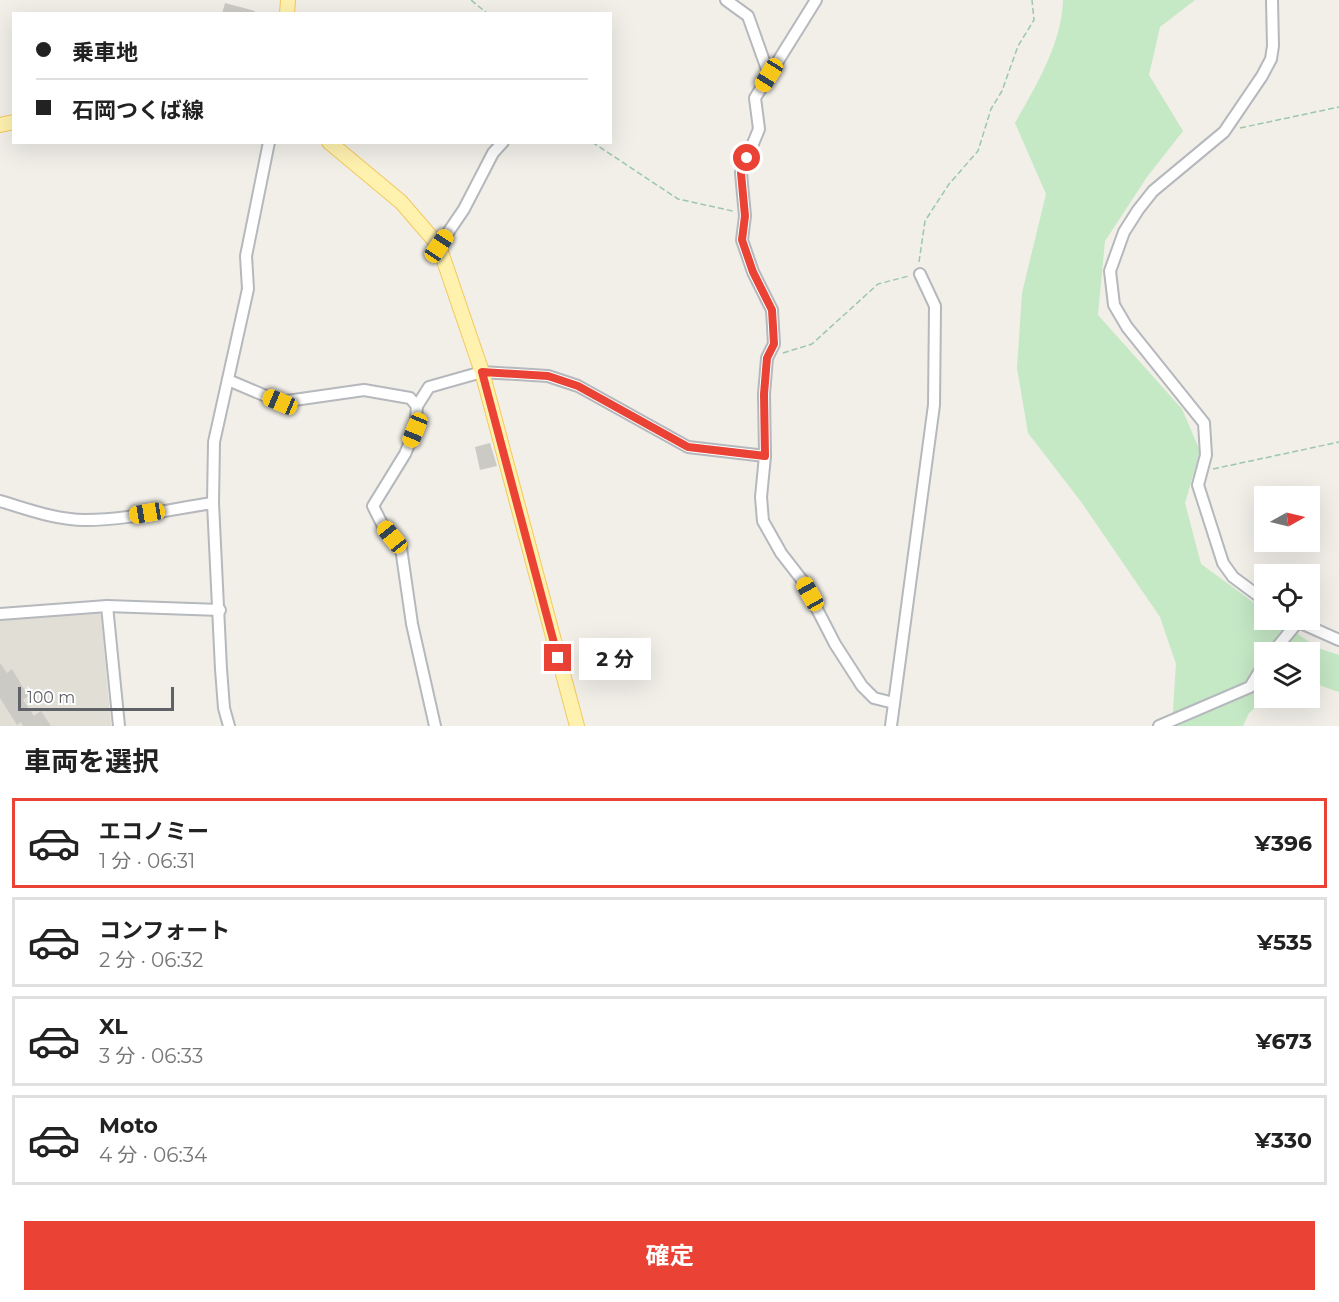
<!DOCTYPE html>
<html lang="ja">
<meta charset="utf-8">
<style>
:root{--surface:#fff;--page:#f6f6f6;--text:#222;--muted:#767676;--line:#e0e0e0;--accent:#ea4335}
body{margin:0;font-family:Montserrat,"Noto Sans JP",sans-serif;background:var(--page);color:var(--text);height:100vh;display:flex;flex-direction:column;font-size:22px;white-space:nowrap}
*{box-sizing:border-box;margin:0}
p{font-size:20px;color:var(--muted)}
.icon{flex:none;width:33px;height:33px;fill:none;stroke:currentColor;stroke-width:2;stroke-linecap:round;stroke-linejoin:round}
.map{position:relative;height:726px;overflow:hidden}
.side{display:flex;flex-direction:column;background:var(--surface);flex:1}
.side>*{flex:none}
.hud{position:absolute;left:12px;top:12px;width:600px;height:132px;border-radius:0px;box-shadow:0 6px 24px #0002;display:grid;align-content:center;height:132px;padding:0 24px;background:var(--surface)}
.needle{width:39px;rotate:82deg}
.tools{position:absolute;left:1254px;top:486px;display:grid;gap:12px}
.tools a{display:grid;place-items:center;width:66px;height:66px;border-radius:0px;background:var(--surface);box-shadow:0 6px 24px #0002;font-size:30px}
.scale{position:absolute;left:18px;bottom:15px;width:156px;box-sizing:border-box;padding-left:6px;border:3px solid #5f6368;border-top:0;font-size:16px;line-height:21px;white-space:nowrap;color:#5f6368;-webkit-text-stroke:4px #fff;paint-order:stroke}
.end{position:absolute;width:27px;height:27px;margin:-14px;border:8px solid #ea4335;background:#fff;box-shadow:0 0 0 3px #fff}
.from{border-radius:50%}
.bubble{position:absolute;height:42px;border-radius:0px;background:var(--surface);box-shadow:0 6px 24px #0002;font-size:20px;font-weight:700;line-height:42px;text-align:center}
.car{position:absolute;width:18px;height:36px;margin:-18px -9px;border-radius:8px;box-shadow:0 0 4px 2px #0007;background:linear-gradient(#f5c518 24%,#345 0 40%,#f5c518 0 76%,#345 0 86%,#f5c518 0)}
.hud b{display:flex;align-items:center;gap:21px;height:57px;font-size:22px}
.hud b+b{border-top:2px solid var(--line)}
.hud i{width:15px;height:15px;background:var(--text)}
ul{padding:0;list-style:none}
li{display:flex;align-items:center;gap:18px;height:90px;margin:0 12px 9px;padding:0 12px;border:3px solid var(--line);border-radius:0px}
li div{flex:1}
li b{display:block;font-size:22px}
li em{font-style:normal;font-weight:700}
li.active{border-color:var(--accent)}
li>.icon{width:54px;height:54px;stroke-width:1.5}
h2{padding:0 24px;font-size:27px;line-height:72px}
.primary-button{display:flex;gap:12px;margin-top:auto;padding:12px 24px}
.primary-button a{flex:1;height:69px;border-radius:0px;background:var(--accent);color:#fff;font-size:24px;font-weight:700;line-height:69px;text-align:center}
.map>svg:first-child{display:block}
.education{fill:#e1ded6}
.green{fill:#c5e8c5}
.building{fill:#cccac5}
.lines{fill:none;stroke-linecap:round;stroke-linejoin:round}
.minor-casing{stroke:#b5b8bc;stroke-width:14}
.major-casing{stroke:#f2c960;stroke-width:16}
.path{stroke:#9cc7a9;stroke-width:1.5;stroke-dasharray:6 3;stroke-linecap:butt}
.minor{stroke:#fff;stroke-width:10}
.major{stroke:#fff2af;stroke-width:14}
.route{stroke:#ea4335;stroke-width:8}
</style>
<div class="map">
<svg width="1339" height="726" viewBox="0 0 1339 726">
<rect width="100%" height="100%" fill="#f1efe8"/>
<polygon class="education" points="98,611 101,616 111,726 0,726 0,620"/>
<path class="green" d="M1063 0H1195L1160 27 1149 75 1183 131 1147 177 1105 241 1098 315 1182 409 1200 451 1185 503 1201 564 1264 610V620H1278L1318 648 1339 655V692L1310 682V652H1264L1266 698 1249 713 1243 726H1172L1176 664 1160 617 1082 503 1028 433 1017 368 1022 293 1046 194 1015 123C1036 86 1062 43 1063 0Z"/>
<g class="building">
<polygon points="225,3 255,11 254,14 222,14"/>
<polygon points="490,443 497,466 480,470 475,447"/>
<polygon points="0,663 7,673 12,669 28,696 23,700 34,716 41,711 51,726 23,726 21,722 17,725 0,698"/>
</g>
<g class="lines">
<g class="minor-casing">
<g id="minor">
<polyline points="726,0 748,16 769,75"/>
<polyline points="816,0 755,98 759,129 741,173 745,216 742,240 753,272 772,310 774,344 767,358 764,394 765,456 761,497 763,521 781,553 802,580 835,644 862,686 874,698 894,703"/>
<polyline points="439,246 464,209 493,153 503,142"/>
<polyline points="228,380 280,402 364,390 410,398 417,406"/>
<path d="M0 501C27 509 56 520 85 520 128 520 171 509 213 503"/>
<polyline points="1264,600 1233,577 1223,563 1198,485 1206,455 1204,423 1127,327 1114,305 1110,271 1124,232 1138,210 1153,191 1224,132 1262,76 1271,59 1273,46 1272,0"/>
<polyline points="107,606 119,726"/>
<polyline points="0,614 107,606 220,610"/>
<polyline points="1294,620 1339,640"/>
<polyline points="1273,652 1297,623"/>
<polyline points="229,726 224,708 221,669 213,503 214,442 248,289 246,256 269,142"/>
<polyline points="435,726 412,624 401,548 383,526 373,506 405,454 415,430 417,406 429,387 482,372 548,376 578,386 688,447 765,456"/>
<polyline points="891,726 934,405 935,306 920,274"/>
<polyline points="1159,726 1250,687 1264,664"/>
</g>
</g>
<g class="major-casing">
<g id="major">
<polyline points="287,14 288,0"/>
<polyline points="0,125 14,122"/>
<polyline points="329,142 401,202 439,246 482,372 577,726"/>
</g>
</g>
<g class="path">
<polyline points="471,0 488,14"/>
<polyline points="1240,128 1339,107"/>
<polyline points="592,142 678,199 733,211"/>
<polyline points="919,262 925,221 949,184 978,151 991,109 1002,91 1018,46 1034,20 1032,0"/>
<polyline points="783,353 812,344 878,284 909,276"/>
<polyline points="1213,469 1339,442"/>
</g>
<use href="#minor" class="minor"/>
<use href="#major" class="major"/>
</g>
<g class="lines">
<polyline class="route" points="558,658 482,372 548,376 578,386 688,447 765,456 764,394 767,358 774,344 772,310 753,272 742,240 745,216 741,173 747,158"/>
</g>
</svg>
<div class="tools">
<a><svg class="needle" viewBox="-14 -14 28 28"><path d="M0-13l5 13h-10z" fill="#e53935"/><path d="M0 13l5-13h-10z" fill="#767676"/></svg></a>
<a><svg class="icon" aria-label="locate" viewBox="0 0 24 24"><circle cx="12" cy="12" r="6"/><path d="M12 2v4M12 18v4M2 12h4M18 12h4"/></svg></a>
<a><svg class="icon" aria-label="layers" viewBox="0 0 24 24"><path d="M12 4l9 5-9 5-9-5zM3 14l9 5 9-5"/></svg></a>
</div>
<div class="scale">100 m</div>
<i class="end from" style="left:747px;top:158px"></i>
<i class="end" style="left:558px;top:658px"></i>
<div class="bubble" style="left:579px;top:638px;width:72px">2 分</div>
<i class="car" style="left:769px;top:75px;rotate:212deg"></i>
<i class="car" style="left:439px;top:246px;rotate:34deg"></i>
<i class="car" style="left:280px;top:402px;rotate:293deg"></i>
<i class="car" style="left:415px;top:430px;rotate:202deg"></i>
<i class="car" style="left:147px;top:513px;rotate:261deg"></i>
<i class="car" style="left:392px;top:537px;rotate:321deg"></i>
<i class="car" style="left:810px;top:594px;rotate:331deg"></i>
<div class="hud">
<b><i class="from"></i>乗車地</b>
<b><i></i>石岡つくば線</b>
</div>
</div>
<section class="side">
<h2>車両を選択</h2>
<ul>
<li class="active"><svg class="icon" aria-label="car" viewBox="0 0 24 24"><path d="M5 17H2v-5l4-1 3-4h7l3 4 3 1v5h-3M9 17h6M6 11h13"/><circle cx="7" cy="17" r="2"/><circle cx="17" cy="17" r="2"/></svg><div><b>エコノミー</b><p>1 分 · 06:31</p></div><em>¥396</em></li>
<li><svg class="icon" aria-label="car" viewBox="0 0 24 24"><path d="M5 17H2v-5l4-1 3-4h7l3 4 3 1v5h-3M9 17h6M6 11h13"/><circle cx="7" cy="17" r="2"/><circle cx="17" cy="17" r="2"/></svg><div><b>コンフォート</b><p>2 分 · 06:32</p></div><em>¥535</em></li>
<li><svg class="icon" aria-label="car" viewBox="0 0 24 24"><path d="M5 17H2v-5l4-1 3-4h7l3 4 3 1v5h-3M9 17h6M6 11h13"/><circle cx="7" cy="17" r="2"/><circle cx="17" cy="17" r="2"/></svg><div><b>XL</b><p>3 分 · 06:33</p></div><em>¥673</em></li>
<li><svg class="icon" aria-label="car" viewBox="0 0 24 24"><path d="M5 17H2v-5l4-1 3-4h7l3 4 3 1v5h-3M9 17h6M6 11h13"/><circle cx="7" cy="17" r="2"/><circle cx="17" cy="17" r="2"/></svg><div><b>Moto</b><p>4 分 · 06:34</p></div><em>¥330</em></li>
</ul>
<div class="primary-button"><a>確定</a></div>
</section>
